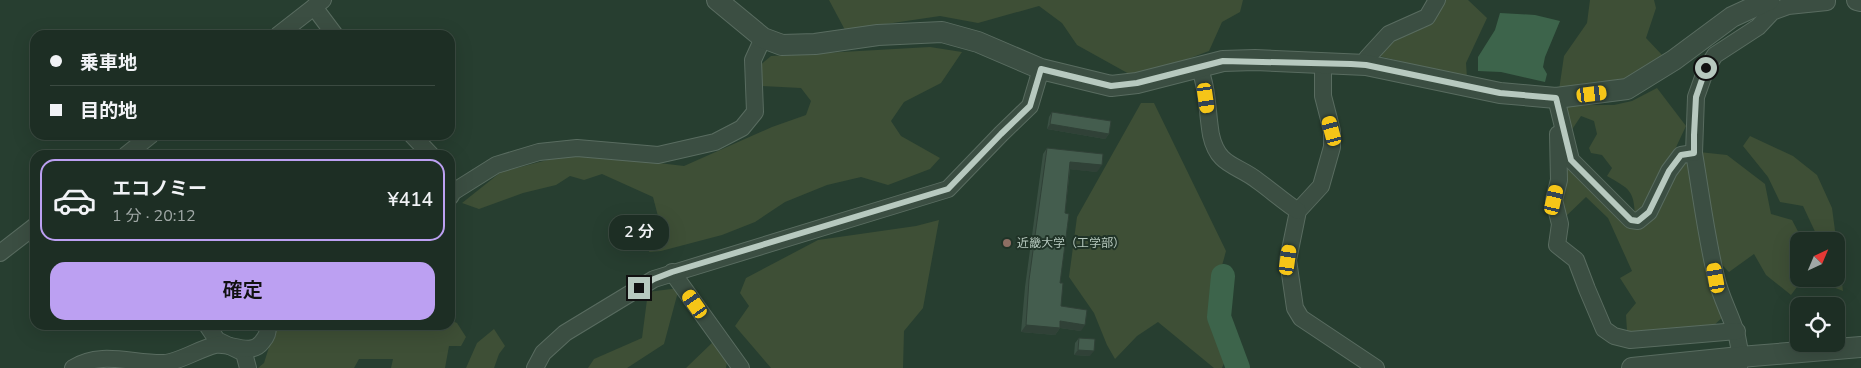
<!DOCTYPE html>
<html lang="ja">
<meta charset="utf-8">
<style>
:root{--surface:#1d2e24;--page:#25362c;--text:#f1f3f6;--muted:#a0a8a6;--line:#3b4a41;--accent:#bca0f2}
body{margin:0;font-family:"Nunito Sans","Noto Sans JP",sans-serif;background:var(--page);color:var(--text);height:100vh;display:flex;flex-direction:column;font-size:19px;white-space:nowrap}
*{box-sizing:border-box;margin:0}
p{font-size:16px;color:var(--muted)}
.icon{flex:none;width:28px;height:28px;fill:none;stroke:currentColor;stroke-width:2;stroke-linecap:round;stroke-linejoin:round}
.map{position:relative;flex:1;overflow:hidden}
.side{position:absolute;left:30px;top:150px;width:425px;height:180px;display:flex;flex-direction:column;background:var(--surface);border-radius:15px;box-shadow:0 5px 20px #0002,0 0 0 1px var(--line)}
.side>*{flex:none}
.banner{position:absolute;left:30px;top:30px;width:425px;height:110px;border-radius:15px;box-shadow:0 5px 20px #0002,0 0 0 1px var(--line);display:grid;align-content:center;height:110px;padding:0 20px;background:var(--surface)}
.needle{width:32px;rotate:44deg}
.fabs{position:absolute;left:1790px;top:232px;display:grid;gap:10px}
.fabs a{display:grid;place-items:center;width:55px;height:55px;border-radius:10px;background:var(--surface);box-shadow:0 5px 20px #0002,0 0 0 1px var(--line);font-size:25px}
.end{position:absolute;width:22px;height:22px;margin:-11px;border:6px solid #b7c9bf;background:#111;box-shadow:0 0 0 2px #111}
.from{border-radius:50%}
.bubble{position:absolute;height:35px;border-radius:15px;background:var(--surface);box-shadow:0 5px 20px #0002,0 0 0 1px var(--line);font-size:16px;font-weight:600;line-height:35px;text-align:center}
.car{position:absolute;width:15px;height:30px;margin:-15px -8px;border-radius:6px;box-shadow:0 0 4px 1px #0007;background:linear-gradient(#f5c518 24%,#345 0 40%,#f5c518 0 76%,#345 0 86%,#f5c518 0)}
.banner b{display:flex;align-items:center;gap:18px;height:48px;font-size:19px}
.banner b+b{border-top:1px solid var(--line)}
.banner i{width:12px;height:12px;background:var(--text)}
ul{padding:9px 0 0;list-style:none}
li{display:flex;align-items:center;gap:15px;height:82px;margin:0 10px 8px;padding:0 10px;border:2px solid var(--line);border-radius:15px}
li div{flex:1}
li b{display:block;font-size:19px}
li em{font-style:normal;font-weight:600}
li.active{border-color:var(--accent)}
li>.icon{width:45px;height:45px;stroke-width:1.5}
.primary-button{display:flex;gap:10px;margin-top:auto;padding:10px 20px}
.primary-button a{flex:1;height:58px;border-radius:15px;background:var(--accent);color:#111;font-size:20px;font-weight:600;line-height:58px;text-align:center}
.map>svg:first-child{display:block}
.green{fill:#3e4f36}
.water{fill:#3d644b}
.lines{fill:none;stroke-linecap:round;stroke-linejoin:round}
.river{stroke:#3d644b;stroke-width:24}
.minor-casing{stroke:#596c60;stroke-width:18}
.tertiary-casing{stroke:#596c60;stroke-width:22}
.minor{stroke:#3b4e42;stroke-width:16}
.tertiary{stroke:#3b4e42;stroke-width:20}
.wall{fill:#3a5043}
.shaded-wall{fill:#304137}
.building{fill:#445d4e;stroke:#304137}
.route{stroke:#b7c9bf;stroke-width:6}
.education-dot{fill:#8d6e63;stroke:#203327;stroke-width:2}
.labels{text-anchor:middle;stroke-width:4;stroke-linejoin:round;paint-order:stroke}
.poi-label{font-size:12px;fill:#b7c9bf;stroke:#203327;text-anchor:start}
</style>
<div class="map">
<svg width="1861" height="368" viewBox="0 0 1861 368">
<rect width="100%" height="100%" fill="#273e30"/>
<g class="green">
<polygon points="829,0 1243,0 1240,12 1222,22 1209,51 1161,69 1131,75 1077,45 1062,23 1039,6 978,23 940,16 845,30"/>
<polygon points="1432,0 1468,0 1487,18 1466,63 1467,78 1379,56"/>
<polygon points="1590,0 1654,0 1656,8 1646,38 1662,55 1646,71 1624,81 1559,90 1564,56 1587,23"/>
<polygon points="930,47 962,52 941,83 904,102 891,121 901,136 940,158 930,169 888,185 861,177 827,185 785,202 755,222 722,235 661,251 649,252 659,220 653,197 602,174 584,180 570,176 556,185 523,193 479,209 462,203 501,172 574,153 684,166 772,127 806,115 811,101 801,88 760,86 758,67 771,56"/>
<path d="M1657 88 1686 126 1646 211 1635 217C1634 189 1629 189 1607 176L1612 168 1602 155 1591 153 1589 148 1597 134 1594 121 1581 116 1571 131 1566 105H1614L1632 101Z"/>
<polygon points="1141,103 1154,103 1226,251 1220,273 1215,318 1225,361 1222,368 1214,368 1158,322 1137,336 1115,359 1107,345 1094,313 1069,277 1077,217"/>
<polygon points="1750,136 1793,156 1817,175 1832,208 1843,291 1813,279 1836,279 1836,241 1799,241 1799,279 1803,279 1791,295 1766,275 1754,254 1729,272 1716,259 1699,152 1727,155 1765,184 1771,214 1792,220 1803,241 1818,238 1803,206 1780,202 1768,177 1743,146"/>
<polygon points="1562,153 1634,229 1670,174 1692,156 1726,314 1712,327 1649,334 1627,331 1626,315 1636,303 1620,278 1632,271 1608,218 1586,197 1564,218 1557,200"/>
<polygon points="939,220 923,308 904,331 903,368 771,368 735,326 749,306 740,293 746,278 818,240 916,226"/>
<polygon points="679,288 664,344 627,368 588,368 594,359 642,338 648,292"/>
<polygon points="450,320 457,323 466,337 461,346 449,346 445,368 391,368 393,359 359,359 354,368 258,368 264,363 276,325 450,325"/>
<polygon points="494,329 505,346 499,354 494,368 466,368 477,343"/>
<polygon points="714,341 728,356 726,368 686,368"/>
</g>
<polygon class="water" points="1500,13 1535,15 1560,21 1545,57 1543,67 1547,74 1545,82 1501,72 1478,71 1478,57 1495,30"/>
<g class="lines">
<polyline class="river" points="1223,276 1219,317 1238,368"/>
<g class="minor-casing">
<g id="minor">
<polyline points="314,7 335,35"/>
<polyline points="278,35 323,0"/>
<polyline points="1323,63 1323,96 1332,131 1332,147 1321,186 1298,211 1288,260 1295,308 1301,318 1376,368"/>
<polyline points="1366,65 1367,58 1389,34 1427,17 1437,0"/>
<path d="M1199 67C1208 89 1207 112 1211 135 1218 167 1237 164 1258 181 1272 191 1284 202 1298 211"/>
<path d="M1556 98 1571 160 1631 220 1638 221 1649 212 1669 171 1681 155 1694 153C1701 194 1706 236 1716 277 1723 309 1744 332 1739 368"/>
<polyline points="1558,134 1559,180 1554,200 1560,224 1557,245 1576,260 1587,289 1604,329 1614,336 1630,340 1737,331"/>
<polyline points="412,135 431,155"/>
<polyline points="1694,153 1696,97 1706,69 1715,55 1758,27 1772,12 1788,6 1827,2 1827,0"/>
<polyline points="126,155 151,135"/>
<polyline points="450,197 453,192 496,165 539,152 577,148 658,155 715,142 742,128 755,112 753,60 763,38"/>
<polyline points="0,253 35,226"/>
<polyline points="672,272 741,368"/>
<polyline points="207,325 217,340 244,353 248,368"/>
<path d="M73 368C101 350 133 364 164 363 179 362 199 349 215 345 230 342 251 357 262 342 267 336 268 333 268 325"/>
<polyline points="535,368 543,353 565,333 654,279 948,189 1001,134 1030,106 1041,69"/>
</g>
</g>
<g class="tertiary-casing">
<g id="tertiary">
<polyline points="717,0 763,38 782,45 815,44 878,35 942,32 978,42 1041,69 1111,86 1137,83 1223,61 1255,60 1366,65 1500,93 1556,98 1627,89 1674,60 1732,17 1769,0"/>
<polyline points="1857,0 1861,1"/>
<polyline points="1632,368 1740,357 1861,347"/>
</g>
</g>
<use href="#minor" class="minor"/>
<use href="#tertiary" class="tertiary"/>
</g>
<g class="wall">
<polygon points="1052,112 1109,134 1105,139 1047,129 1049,117"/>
<polygon points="1047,148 1097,172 1070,169 1065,213 1060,283 1061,306 1081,331 1060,328 1055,335 1021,332 1025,287 1043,154"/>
<polygon points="1079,338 1090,356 1074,355 1075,343"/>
</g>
<g class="shaded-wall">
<polygon points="1050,124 1109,134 1105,139 1047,129"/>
<polygon points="1070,162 1102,165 1097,172 1066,169"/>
<polygon points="1060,321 1085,325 1081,331 1060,328 1055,335 1021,332 1026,325"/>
<polygon points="1078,350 1094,351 1090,356 1074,355"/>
</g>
<g class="building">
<polygon points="1052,112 1111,121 1109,134 1050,124"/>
<polygon points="1047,148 1103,154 1102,165 1070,162 1065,213 1069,214 1060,283 1063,283 1061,306 1087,310 1085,325 1060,321 1060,328 1026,325 1029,280"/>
<polygon points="1079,338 1095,339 1094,351 1078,350"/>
</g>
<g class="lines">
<polyline class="route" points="639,288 654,279 672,272 948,189 1001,134 1030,106 1041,69 1111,86 1137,83 1223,61 1351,64 1366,65 1500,93 1556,98 1571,160 1631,220 1638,221 1649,212 1669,171 1681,155 1694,153 1694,135 1696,97 1706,68"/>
</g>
<circle class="education-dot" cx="1007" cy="243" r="5"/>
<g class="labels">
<g class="poi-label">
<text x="1017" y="247">近畿大学（工学部）</text>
</g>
</g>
</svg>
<div class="fabs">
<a><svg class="needle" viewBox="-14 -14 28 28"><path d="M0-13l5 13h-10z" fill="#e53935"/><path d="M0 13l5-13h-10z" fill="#a0a8a6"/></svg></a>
<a><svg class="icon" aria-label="locate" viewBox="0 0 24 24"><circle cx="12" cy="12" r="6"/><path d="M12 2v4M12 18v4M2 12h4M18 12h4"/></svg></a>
</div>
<i class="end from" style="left:1706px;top:68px"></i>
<i class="end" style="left:639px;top:288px"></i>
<div class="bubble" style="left:609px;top:215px;width:60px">2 分</div>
<i class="car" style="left:1592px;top:94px;rotate:83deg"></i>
<i class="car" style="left:1206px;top:98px;rotate:172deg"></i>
<i class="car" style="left:1332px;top:131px;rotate:345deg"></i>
<i class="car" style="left:1554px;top:200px;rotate:13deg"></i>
<i class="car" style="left:1288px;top:260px;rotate:8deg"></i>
<i class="car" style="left:1716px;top:278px;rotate:350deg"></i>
<i class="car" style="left:695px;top:304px;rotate:325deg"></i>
<div class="banner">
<b><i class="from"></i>乗車地</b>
<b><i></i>目的地</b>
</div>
<section class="side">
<ul>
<li class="active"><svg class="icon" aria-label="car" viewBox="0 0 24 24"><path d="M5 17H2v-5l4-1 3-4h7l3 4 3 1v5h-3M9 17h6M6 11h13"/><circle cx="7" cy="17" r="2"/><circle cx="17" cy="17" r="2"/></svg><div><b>エコノミー</b><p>1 分 · 20:12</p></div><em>¥414</em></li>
</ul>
<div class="primary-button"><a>確定</a></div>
</section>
</div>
